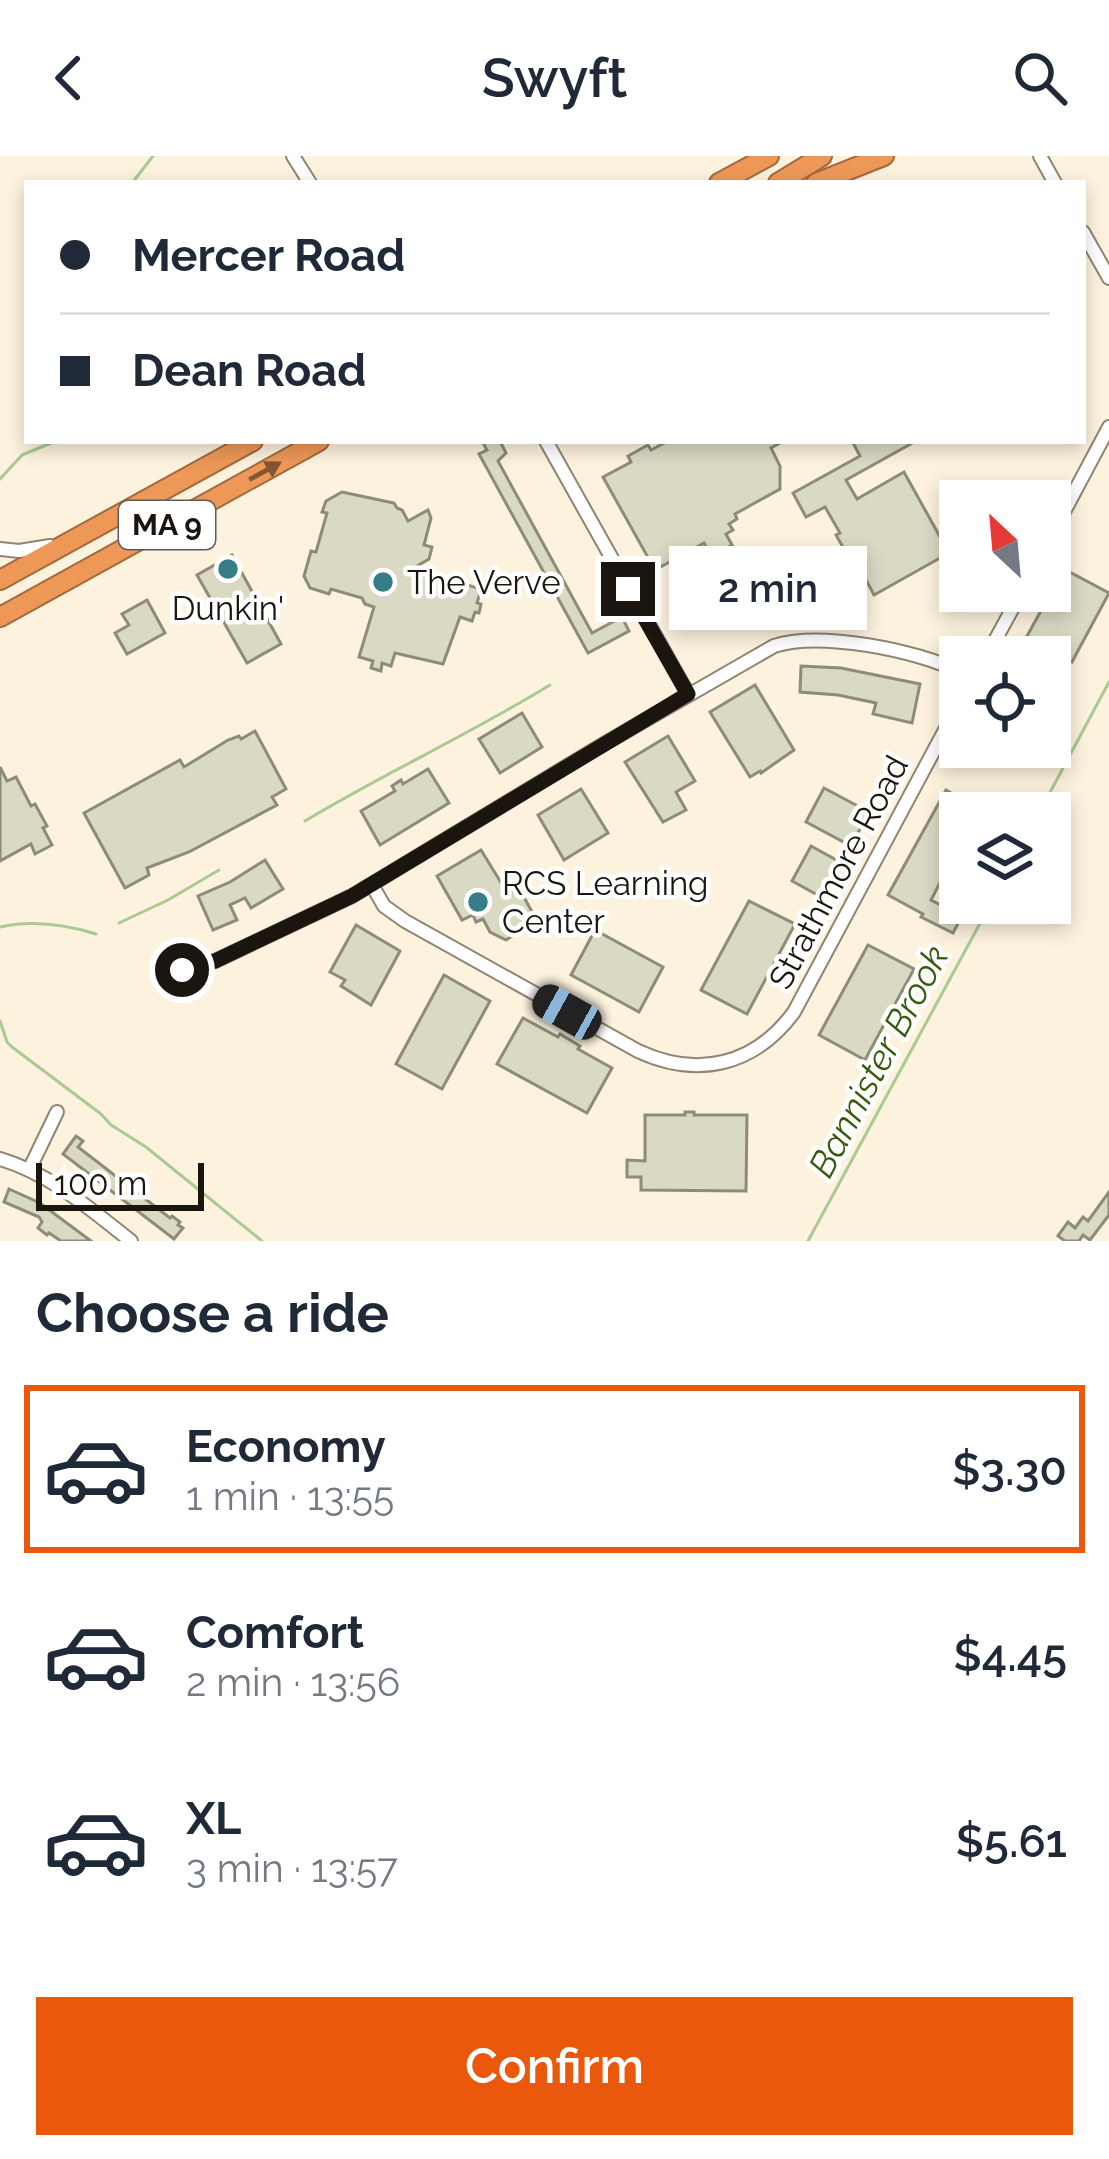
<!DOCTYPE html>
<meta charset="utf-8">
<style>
:root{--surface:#fff;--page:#f6f6f7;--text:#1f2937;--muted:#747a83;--line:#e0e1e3;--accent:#ea580c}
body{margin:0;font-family:Raleway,sans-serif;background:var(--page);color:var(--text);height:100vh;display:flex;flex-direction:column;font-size:45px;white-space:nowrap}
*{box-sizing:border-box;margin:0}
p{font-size:39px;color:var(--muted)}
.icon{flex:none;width:66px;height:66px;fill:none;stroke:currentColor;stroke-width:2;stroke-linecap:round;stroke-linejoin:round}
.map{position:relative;height:1085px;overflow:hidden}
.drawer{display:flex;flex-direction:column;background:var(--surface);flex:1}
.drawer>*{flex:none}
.hud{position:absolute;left:24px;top:24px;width:1062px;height:264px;border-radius:0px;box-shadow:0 6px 18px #0003;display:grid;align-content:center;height:264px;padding:0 36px;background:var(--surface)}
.needle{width:78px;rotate:334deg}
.fabs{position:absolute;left:939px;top:324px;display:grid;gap:24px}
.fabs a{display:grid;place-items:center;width:132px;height:132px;border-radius:0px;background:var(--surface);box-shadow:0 6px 18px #0003;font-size:60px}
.scale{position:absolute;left:36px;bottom:30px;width:168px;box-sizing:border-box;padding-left:12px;border:6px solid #1a160f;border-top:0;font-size:33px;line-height:42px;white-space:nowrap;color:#1a160f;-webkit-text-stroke:9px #fff;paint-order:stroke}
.end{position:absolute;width:54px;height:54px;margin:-27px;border:15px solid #1a160f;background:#fff;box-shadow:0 0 0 6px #fff}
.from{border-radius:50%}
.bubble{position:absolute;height:84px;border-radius:0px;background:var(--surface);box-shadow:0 6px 18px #0003;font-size:39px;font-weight:600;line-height:84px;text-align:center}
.car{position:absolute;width:36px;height:72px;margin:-36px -18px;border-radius:15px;box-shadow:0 0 9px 3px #0007;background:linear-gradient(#222 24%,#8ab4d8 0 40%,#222 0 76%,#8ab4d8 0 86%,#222 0)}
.hud b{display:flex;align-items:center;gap:42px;height:114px;font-size:45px}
.hud b+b{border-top:3px solid var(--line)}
.hud i{width:30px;height:30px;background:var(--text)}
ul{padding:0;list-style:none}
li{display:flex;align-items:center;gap:36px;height:168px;margin:0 24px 18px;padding:0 12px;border:6px solid transparent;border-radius:0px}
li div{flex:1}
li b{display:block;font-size:45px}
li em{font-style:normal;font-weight:600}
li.selected{border-color:var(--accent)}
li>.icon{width:108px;height:108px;stroke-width:1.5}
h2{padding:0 36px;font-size:54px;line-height:144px}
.primary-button{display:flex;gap:24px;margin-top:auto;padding:24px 36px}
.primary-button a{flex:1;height:138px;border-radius:0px;background:var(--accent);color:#fff;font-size:48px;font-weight:600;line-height:138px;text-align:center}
header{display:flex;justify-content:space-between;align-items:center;height:156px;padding:0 36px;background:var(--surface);font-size:54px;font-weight:600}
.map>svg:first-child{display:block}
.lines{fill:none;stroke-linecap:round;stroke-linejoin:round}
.stream{stroke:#aac993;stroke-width:3}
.building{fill:#d9d9c4;stroke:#8c8c78;stroke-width:3}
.minor-casing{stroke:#8f8573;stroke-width:16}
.highway-casing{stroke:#a36a3e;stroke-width:22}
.minor{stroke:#fff;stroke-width:12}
.highway{stroke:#ed9857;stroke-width:18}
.oneway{fill:#845733}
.route{stroke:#1a160f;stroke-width:15}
.poi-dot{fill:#367d87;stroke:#fff;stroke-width:4.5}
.labels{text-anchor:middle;stroke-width:9;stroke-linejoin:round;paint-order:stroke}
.shield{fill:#fff;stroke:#5f5c57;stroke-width:3}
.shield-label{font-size:30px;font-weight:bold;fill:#1a160f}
.poi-label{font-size:33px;fill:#1a160f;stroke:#fff;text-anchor:start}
.street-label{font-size:33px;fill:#1a160f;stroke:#fff}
.water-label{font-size:36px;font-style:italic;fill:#365b0e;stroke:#fff}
</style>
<header><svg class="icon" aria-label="back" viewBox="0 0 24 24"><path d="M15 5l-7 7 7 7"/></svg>Swyft<svg class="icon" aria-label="search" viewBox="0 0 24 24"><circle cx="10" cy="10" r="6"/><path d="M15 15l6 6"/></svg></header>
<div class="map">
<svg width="1109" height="1085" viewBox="0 0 1109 1085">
<rect width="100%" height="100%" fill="#fdf2de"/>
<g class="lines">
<g class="stream">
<polyline points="132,27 153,0"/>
<polyline points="0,323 22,299 56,285"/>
<polyline points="1039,657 1109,526"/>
<path d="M305 665C385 617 470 578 550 529"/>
<polyline points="119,767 168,744 219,714"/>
<path d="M0 771C32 764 67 769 96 778"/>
<polyline points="0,865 7,886 12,891 101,958 111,969 146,991 262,1085"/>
<polyline points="808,1085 991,747"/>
</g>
</g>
<g class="building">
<polygon points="482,285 500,285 506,297 498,305 592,477 622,461 629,475 588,497 479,298 487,294"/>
<polygon points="668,285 784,285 771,292 780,310 780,333 735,358 737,363 729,368 733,374 726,378 732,389 712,401 704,387 655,414 603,321 631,306 628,300 648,289 651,294"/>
<polygon points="852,285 916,285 846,324 857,343 904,316 949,397 874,439 856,405 852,407 836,379 840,377 825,351 806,361 793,337 860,300"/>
<polygon points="342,336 394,347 397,352 402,354 408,365 428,354 431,362 424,389 432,391 429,403 412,413 481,433 477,447 481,448 479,457 475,456 472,465 460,461 443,508 395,497 391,510 382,507 381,515 371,512 373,505 359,501 374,451 365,448 362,442 331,433 329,438 310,432 304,420 311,395 316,396 327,357 322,356 326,345"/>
<polygon points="232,399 281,488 247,507 197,419"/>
<polygon points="1064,413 1109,437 1072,506 1026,482"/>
<polygon points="147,444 165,477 127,498 115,477 129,469 122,458"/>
<polygon points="801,510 841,512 920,528 912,567 873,558 876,547 838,539 800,536"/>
<polygon points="755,529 794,594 761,617 760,615 750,621 710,556"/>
<polygon points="522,557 542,591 500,617 479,583"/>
<polygon points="255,575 286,633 272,641 277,649 189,696 147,712 149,719 125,732 84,657 180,604 184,611 228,584 239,580 241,583"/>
<polygon points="668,580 695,625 676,636 686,654 663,666 625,606"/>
<polygon points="0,611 7,625 16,621 31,650 35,648 47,670 43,672 52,689 35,698 31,688 0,705"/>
<polygon points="428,613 449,647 380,689 361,655 395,635 392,630 401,624 403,628"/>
<polygon points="824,632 869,656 851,690 806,666"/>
<polygon points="581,633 608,677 564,704 538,659"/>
<polygon points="946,634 987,657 960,657 960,688 931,744 962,760 953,777 921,761 923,758 888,739"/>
<polygon points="811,690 842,707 823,742 792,725"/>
<polygon points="481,694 508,738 519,732 537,765 506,784 490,776 483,763 476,766 473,759 462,764 437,720"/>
<polygon points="265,704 283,733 251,752 245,742 230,749 237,764 213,774 198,740 230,726"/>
<polygon points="749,745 795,768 747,858 701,834"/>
<polygon points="356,769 400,795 371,849 341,830 345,824 330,816"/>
<polygon points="595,774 663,811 639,856 571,819"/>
<polygon points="868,789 914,813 865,904 819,879"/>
<polygon points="444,819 490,845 442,933 396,908"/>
<polygon points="523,862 558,881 560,878 580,890 578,893 612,912 587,957 497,908"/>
<polygon points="685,956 694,956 694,959 747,959 746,1035 641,1034 641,1021 627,1021 627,1004 645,1005 645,959 685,959"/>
<polygon points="76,980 83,985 78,991 170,1062 172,1060 180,1066 178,1069 183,1072 174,1083 63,998"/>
<polygon points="9,1033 40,1047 91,1085 61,1085 49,1077 47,1079 38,1072 42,1066 39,1061 4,1046"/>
<polygon points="1109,1036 1109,1059 1090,1084 1083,1079 1079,1085 1065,1085 1058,1080 1068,1066 1075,1072 1083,1061 1088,1065"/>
</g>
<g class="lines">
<g class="minor-casing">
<g id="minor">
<polyline points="293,0 310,27"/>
<polyline points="1040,0 1055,27"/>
<polyline points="1083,76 1109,122"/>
<polyline points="546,285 688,538"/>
<polyline points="1050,382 1109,271"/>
<polyline points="0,393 19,395 50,390"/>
<polyline points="986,501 1022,435"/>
<path d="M372 729 384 750 405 765 638 895C698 923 755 909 794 856L960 546"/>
<path d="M182 814 215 805 352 740 602 589 774 490C819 475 917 494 960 516"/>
<path d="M0 1003C51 1018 90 1053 131 1085"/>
<polyline points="29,1014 57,956"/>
</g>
</g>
<g class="highway-casing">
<g id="highway">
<polyline points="719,27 769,0"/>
<polyline points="778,27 822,0"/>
<polyline points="816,27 884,0"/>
<polyline points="0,424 253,285"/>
<polyline points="0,461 319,285"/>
</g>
</g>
<use href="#minor" class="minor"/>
<use href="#highway" class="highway"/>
</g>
<defs><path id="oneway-solid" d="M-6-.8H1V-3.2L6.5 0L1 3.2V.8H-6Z" transform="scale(3)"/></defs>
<use class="oneway" href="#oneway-solid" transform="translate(265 315) rotate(-29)"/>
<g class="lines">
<polyline class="route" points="182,814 215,805 352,740 688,538 628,433"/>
</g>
<g class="poi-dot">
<circle cx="228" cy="413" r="12"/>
<circle cx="383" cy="426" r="12"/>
<circle cx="478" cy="746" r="12"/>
</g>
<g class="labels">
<rect class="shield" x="119" y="345" width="96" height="48" rx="9"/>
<g class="shield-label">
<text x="167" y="379">MA 9</text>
</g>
<g class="poi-label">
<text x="407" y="438">The Verve</text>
<text x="228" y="464" text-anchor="middle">Dunkin'</text>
<text x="502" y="739">RCS Learning<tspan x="502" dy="38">Center</tspan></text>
</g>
<g class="street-label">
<text transform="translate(838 716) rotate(-62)" y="12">Strathmore Road</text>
</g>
<g class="water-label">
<text transform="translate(878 905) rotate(-62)" y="13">Bannister Brook</text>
</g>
</g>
</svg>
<div class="fabs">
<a><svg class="needle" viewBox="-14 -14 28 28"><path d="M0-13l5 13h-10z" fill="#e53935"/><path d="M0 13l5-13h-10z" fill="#747a83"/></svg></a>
<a><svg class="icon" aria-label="locate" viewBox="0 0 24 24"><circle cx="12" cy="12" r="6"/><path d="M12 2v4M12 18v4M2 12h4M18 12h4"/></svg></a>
<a><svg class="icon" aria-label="layers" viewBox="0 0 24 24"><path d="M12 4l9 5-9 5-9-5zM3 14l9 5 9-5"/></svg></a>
</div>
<div class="scale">100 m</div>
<i class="end from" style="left:182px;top:814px"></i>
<i class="end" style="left:628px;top:433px"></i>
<div class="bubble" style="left:669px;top:390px;width:198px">2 min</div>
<i class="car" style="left:567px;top:856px;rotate:299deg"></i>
<div class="hud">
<b><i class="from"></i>Mercer Road</b>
<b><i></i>Dean Road</b>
</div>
</div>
<section class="drawer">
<h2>Choose a ride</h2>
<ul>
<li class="selected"><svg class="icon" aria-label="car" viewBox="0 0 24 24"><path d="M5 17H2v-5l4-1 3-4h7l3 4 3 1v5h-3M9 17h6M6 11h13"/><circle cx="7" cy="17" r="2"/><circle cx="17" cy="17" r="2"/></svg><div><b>Economy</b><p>1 min · 13:55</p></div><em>$3.30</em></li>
<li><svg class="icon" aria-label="car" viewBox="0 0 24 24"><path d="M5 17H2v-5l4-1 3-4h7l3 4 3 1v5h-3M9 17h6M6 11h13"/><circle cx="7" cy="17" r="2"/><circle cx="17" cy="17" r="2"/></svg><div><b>Comfort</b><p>2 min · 13:56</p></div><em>$4.45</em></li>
<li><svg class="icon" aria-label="car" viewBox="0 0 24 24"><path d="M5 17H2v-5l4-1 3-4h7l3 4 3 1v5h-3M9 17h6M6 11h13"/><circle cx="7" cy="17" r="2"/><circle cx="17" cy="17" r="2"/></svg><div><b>XL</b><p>3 min · 13:57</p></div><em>$5.61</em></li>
</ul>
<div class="primary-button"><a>Confirm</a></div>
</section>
